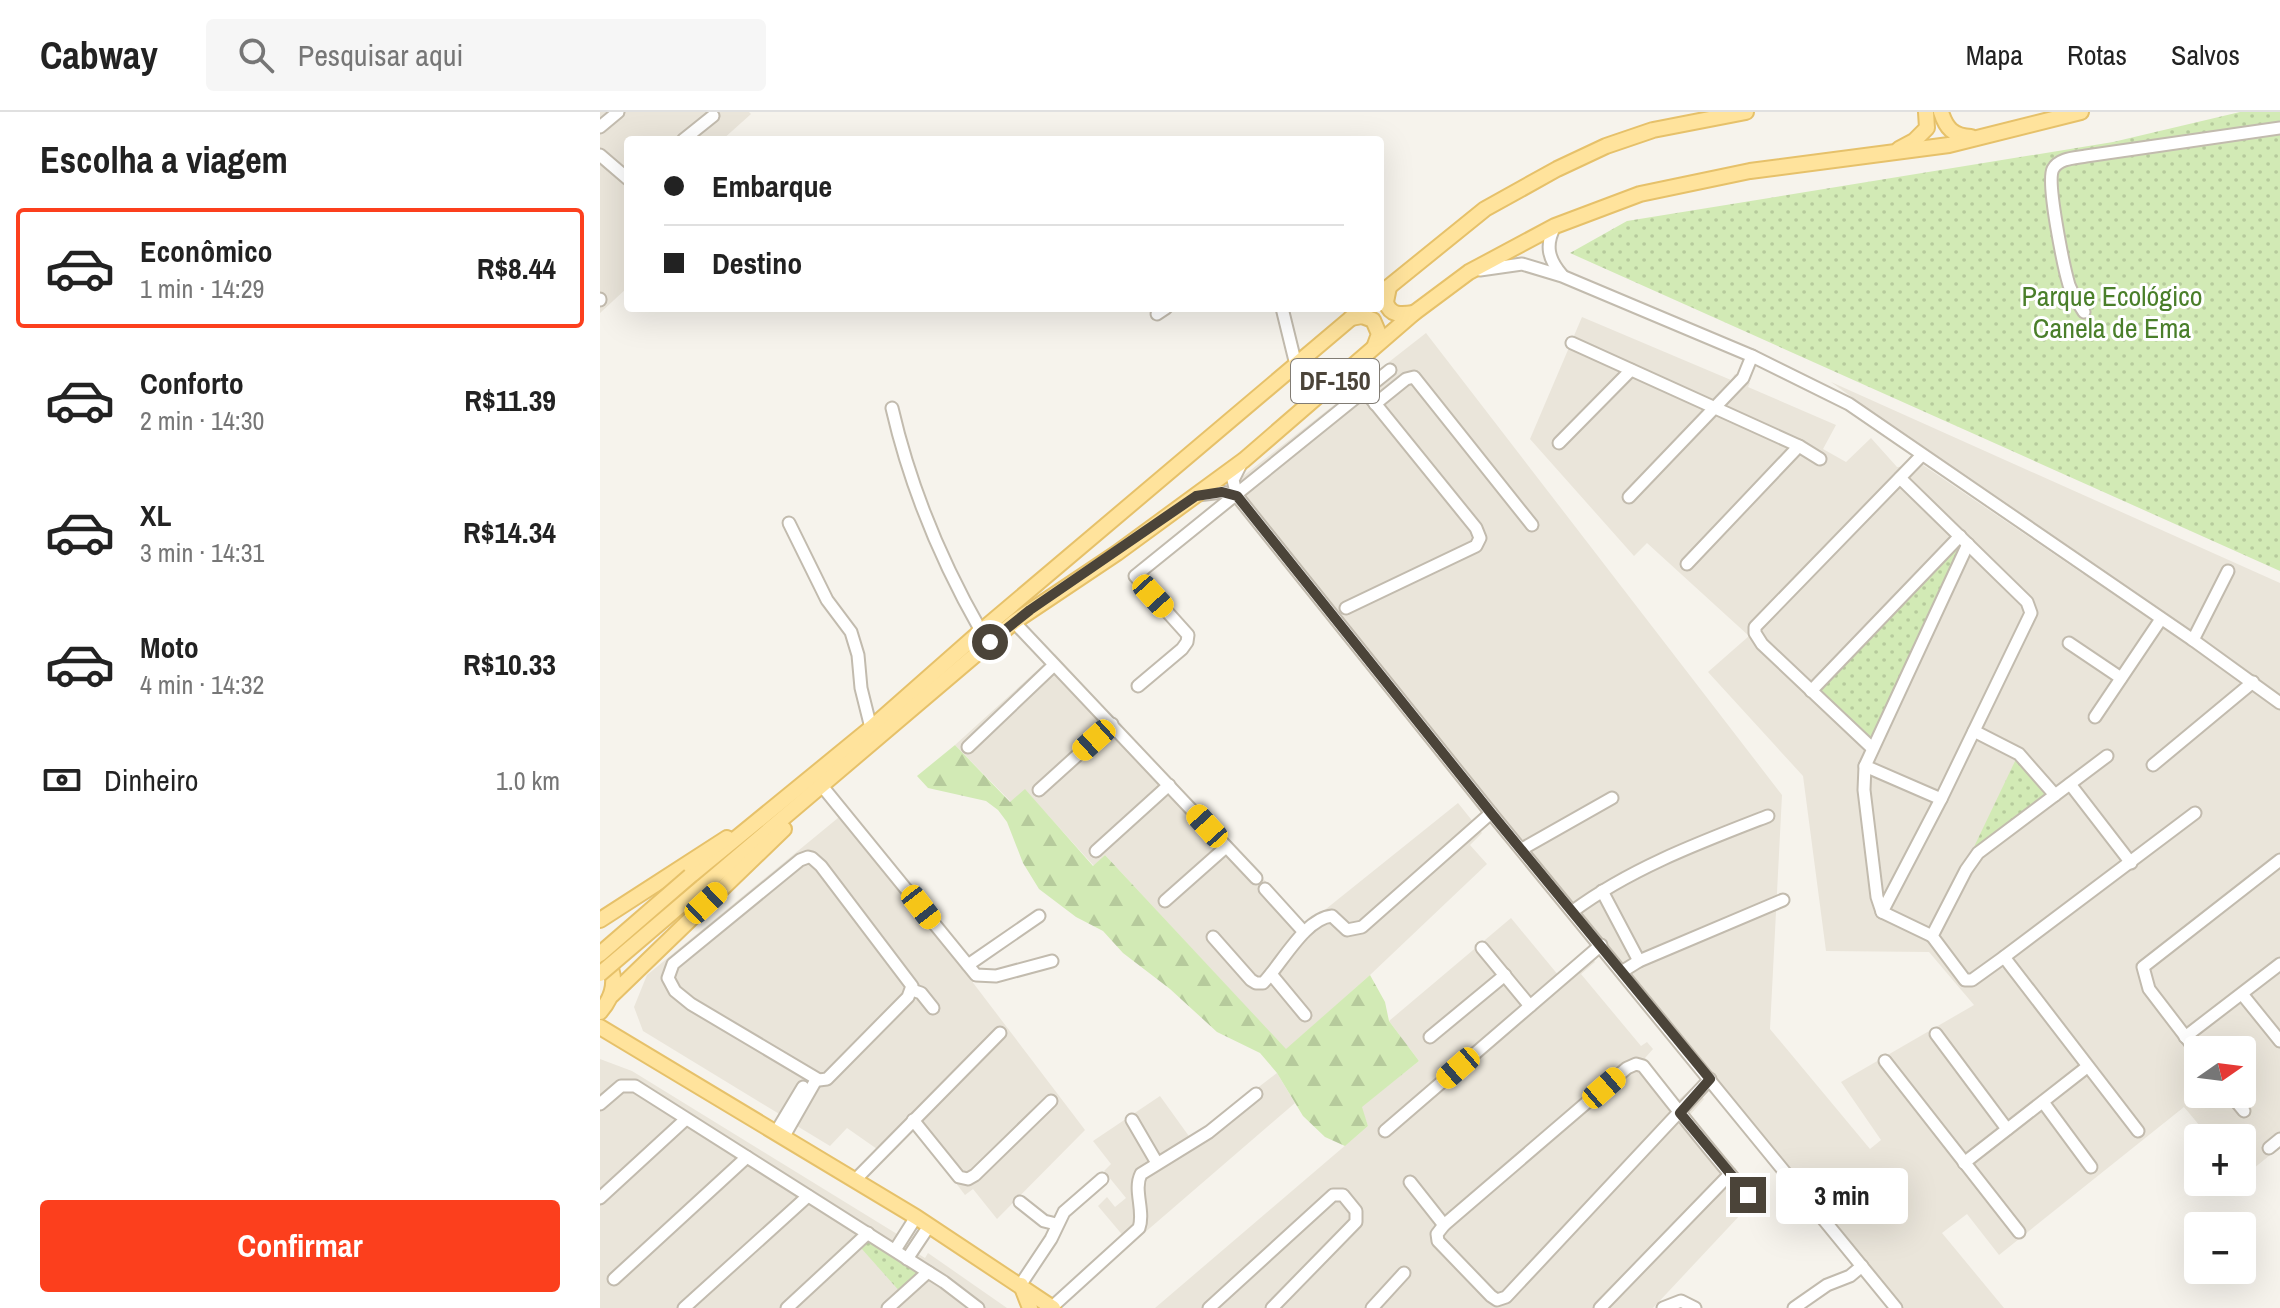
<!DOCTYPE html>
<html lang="pt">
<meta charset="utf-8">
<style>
:root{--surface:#fff;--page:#f6f6f6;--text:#222;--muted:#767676;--line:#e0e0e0;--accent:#fc3f1d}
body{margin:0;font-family:"Archivo Narrow",sans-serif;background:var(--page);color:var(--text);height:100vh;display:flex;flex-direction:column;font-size:30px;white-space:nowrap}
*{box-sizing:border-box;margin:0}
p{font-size:26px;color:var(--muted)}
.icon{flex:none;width:44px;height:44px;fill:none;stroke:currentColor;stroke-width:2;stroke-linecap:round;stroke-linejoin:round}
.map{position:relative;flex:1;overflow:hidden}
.sheet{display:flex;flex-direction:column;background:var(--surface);width:600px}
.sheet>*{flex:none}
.top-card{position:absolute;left:24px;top:24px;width:760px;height:176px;border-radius:8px;box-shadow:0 8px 32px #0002;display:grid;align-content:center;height:176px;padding:0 40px;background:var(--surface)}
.needle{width:52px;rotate:76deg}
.buttons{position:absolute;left:1584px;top:924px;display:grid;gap:16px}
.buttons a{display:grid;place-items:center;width:72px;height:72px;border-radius:8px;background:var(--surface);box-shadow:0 8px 32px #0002;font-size:40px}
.end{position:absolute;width:36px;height:36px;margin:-18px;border:10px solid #4b4439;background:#fff;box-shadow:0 0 0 4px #fff}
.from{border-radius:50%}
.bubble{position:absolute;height:56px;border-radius:8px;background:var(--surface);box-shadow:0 8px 32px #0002;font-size:26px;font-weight:800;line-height:56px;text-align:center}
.car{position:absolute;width:24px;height:48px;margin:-24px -12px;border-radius:10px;box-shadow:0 0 6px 2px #0007;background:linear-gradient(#f5c518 24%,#345 0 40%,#f5c518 0 76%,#345 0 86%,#f5c518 0)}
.top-card b{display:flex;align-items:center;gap:28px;height:76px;font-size:30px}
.top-card b+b{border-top:2px solid var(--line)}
.top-card i{width:20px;height:20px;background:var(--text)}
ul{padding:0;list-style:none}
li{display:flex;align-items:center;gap:24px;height:120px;margin:0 16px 12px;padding:0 24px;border:4px solid transparent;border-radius:8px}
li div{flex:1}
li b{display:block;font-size:30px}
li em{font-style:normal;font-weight:800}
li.active{border-color:var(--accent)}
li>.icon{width:72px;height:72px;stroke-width:1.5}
h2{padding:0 40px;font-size:36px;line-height:96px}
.pay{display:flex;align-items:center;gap:20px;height:88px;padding:0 40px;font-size:30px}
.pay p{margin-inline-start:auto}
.button{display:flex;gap:16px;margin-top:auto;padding:16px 40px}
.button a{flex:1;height:92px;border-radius:8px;background:var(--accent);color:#fff;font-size:32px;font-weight:800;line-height:92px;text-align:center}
header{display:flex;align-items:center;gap:48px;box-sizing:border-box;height:112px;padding:0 40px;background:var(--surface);border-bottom:2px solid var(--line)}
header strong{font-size:38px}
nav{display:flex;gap:44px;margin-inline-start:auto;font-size:28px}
.search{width:560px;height:72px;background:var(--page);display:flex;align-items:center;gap:20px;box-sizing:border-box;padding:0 28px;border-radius:8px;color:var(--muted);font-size:30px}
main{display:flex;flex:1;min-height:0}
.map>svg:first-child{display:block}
.residential{fill:#eae5da;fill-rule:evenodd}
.forest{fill:url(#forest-firs)}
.park{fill:url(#park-dots)}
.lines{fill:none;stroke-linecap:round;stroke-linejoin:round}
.minor-casing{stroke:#c2bbae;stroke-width:15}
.major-casing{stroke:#e6c16a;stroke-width:18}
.minor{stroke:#fff;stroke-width:11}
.major{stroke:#ffe39c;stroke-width:14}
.major-bridge-casing{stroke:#e6c16a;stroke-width:18;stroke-linecap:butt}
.major-bridge{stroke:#ffe39c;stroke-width:14}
.route{stroke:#4b4439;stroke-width:10}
.labels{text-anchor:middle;stroke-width:6;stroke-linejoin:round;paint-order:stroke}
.shield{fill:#fff;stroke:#817c74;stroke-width:2}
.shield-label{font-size:26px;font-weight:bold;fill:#4b4439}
.park-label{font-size:28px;fill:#4a7f2a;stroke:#fff}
</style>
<header>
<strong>Cabway</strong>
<div class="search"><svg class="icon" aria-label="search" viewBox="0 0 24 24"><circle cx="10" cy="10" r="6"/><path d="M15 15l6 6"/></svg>Pesquisar aqui</div>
<nav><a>Mapa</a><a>Rotas</a><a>Salvos</a></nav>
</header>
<main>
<section class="sheet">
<h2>Escolha a viagem</h2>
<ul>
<li class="active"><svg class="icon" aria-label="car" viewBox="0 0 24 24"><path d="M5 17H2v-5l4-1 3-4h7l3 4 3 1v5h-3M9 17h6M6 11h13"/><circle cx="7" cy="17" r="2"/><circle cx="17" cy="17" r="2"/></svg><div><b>Econômico</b><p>1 min · 14:29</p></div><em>R$8.44</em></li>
<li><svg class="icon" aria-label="car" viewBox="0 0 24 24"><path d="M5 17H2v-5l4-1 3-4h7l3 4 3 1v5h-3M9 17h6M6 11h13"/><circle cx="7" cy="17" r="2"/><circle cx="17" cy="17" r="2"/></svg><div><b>Conforto</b><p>2 min · 14:30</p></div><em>R$11.39</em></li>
<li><svg class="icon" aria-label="car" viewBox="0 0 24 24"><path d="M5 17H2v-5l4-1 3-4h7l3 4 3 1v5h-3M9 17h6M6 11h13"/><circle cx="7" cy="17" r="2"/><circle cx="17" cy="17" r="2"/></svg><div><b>XL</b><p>3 min · 14:31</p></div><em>R$14.34</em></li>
<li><svg class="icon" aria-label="car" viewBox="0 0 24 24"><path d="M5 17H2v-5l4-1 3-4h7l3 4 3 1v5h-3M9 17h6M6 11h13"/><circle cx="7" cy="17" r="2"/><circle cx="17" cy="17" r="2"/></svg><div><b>Moto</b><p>4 min · 14:32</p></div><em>R$10.33</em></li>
</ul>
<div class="pay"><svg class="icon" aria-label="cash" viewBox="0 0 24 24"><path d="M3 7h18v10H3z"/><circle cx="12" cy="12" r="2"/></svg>Dinheiro<p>1.0 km</p></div>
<div class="button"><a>Confirmar</a></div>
</section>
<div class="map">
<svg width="1680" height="1196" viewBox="0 0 1680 1196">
<defs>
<pattern id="forest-firs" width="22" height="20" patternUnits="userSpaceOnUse" patternTransform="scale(2)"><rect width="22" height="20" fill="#d2eab5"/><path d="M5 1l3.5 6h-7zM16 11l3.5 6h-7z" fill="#b6ca9c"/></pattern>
<pattern id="park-dots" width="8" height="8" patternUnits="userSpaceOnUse" patternTransform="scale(2)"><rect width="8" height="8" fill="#d2eab5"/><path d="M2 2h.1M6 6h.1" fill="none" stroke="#b6ca9c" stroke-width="1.8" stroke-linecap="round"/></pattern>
</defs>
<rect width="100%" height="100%" fill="#f6f3ec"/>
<g class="residential">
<polygon points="0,0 149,0 151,2 122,28 28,28 28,175 0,201"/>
<path d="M982 205 1131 268 1135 262 1150 271 1148 275 1236 313 1223 337 1246 350 1271 326 1297 355 1323 353 1483 462 1486 455 1231 270 1680 471V1035L1643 1065 1642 1026H1610L1584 995 1399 1143 1367 1102 1342 1121 1404 1196H1296L629 375 826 221 1182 683 1170 917 1270 1037 1281 1028 1241 970 1374 893 1329 840 1226 839 1203 664 1108 560 1149 524 1047 431 1034 444 930 327ZM1598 938H1642V982H1598Z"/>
<polygon points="455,542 706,813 858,691 882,721 870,733 887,752 770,863 686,938 505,743 494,754 425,678 411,690 355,633"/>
<polygon points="244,701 485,1018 397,1107 373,1077 365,1083 314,1016 267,1048 277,1037 247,1016 230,1034 197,1014 209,993 203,990 181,1003 43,919 34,895 47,863"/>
<polygon points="911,806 959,864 987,840 995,850 981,862 1041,934 1047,930 1053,937 1045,946 1077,989 1093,975 1104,987 1089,1004 1157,1085 1053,1196 555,1196 768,1014 761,995 819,949 789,909"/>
<polygon points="0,947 32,959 297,1122 294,1127 325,1146 328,1141 407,1196 0,1196"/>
<polygon points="677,961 695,991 470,1185 525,1126 498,1094 507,1085 515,1095 526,1086 504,1059 511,1052 493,1029 560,984 591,1027"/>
</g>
<polygon class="forest" points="355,633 410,690 425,677 493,754 505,743 686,937 770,863 785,890 789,909 819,949 762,995 768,1014 745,1034 725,1025 703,1004 677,961 660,941 617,920 570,877 523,841 503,819 476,805 439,777 423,751 407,710 398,698 386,689 328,676 317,664"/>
<g class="park">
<polygon points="1640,0 1680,0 1680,459 970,141 1027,109 1513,30"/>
<polygon points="1360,431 1363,434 1270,627 1220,578"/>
<polygon points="1417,645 1446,681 1446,685 1376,739 1373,737"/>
<polygon points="270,1128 320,1160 302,1182 261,1136"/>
</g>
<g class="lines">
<g class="minor-casing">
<g id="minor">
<polyline points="0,15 18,0"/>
<polyline points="83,28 113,4"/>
<polyline points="0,43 28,67"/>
<path d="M955 114C945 133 948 147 962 163"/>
<polyline points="880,158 922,152 962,164 1152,244 1249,292 1593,528 1680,591"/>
<polyline points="0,187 0,188"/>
<polyline points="682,196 696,253"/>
<path d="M1484 200C1478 191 1473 183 1469 173 1464 156 1446 70 1453 57 1459 46 1475 46 1486 44L1680 16"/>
<polyline points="557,202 566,196"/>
<polyline points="972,231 1199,334 1220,347"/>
<polyline points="775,292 806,267 814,265 932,413"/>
<path d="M292 296C310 374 341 449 381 519"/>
<polyline points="959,331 1031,258"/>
<polyline points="640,354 633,368 637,384 891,701 1296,1196"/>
<polyline points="598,383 622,380 637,384"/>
<polyline points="1029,385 1143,266 1152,244"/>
<polyline points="189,411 227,488 251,520 258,543 261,576 271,616"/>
<polyline points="1087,452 1199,334"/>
<polyline points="746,496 876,434 880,426 876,416 748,258"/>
<polyline points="414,510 656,766"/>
<polyline points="1593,528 1628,459"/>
<polyline points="1469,531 1521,566"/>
<polyline points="538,574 582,537 587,530 588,523 535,464 790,258"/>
<polyline points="1211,579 1360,424"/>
<polyline points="1495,605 1561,507"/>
<polyline points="1374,619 1419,642 1455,683"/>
<polyline points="368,635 454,553"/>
<polyline points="1271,635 1162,532 1155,521 1155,515 1322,343"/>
<polyline points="1507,644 1378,741 1366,758 1332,824 1365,868 1372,868 1404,845 1595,701"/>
<polyline points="1553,653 1653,570"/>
<polyline points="1265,654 1341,687"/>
<polyline points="1470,672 1531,751"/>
<polyline points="222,674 376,863 396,864 452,849"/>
<polyline points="439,678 512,612"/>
<polyline points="922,737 1012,686"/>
<polyline points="496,739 569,673"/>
<polygon points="208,745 212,746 221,754 312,874 308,885 227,967 219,968 91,892 75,879 68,866 73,852 200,748"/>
<polyline points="665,777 704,820"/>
<polyline points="1002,779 1039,849"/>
<polyline points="565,789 626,735"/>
<path d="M973 799C1031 756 1101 730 1168 704"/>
<polyline points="1282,800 1341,687 1431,501 1427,490 1300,366"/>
<polyline points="1332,824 1282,800 1277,785 1264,678 1265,654 1368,432"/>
<path d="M613 825 651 868 656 871H663C681 853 705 806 732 804L747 818 762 815 891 701"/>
<polyline points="882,836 930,894"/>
<polyline points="1404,845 1538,1019"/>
<polyline points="368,853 439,804"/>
<polyline points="1023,859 1039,849 1183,788"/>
<polyline points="671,862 705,903"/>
<polyline points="312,878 321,881 333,896"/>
<polyline points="1642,882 1680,929"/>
<polyline points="1336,922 1407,1017"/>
<polyline points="830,925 905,863"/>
<polyline points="1585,925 1680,852"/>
<polyline points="1598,941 1549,877 1543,855 1680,748"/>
<polyline points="1285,949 1419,1120"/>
<path d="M1110 967 906 1185 897 1188 891 1184 838 1129 837 1122 844 1113 1027 956 1036 952 1043 954C1077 997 1111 1041 1148 1083"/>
<polyline points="1630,982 1644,999"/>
<polyline points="1443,990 1491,1055"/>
<polyline points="0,992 21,974 35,974 344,1170 378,1196"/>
<polyline points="313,1008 359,1065 368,1067 375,1063 451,989"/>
<polyline points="532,1008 557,1051"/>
<polyline points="785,1019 1001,833"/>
<polyline points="176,1020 203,975"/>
<polyline points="184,1024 216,968"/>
<polyline points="1669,1036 1680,1027"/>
<polyline points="1364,1051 1487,955"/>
<polyline points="255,1068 400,921"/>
<polyline points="810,1070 844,1113"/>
<polyline points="0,1086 86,1007"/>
<polyline points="420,1090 444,1109 456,1112"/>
<polyline points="295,1138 316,1105"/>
<polyline points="307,1147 329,1114"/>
<polyline points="14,1167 147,1045"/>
<polyline points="421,1172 451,1127 464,1100 502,1067"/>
<path d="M452 1195 539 1116C545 1099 533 1078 541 1062L609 1020 656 982"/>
<polyline points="84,1196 208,1084"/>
<polyline points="187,1196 268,1121"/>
<polyline points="288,1196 328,1160"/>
<polyline points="609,1196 733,1083 743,1083 756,1099 756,1110 672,1196"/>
<polyline points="772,1196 804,1161"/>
<polyline points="1000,1196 1130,1062"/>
<polyline points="1063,1196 1081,1189 1095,1196"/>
<polyline points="1194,1196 1227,1173 1250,1164 1262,1154"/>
</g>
</g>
<g class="major-casing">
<g id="major">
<path d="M1341 0C1346 16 1353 24 1371 25"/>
<polyline points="1299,37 1314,29 1327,16 1326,0"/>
<path d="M789 175 786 190C790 204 801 203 814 201"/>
<polyline points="780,182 885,97 957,57 1006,34 1053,18 1146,0"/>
<polyline points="751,206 762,204 773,208 779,222 775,233"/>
<polyline points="90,764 271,616 381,519 763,196"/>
<polyline points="102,775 414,510 517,441 644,348 814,201 869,160 955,114 1040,82 1150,59 1349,33 1481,0"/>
<polyline points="0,808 127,726"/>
<polyline points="12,883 184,717"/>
<path d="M0 900C15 883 18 864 5 845"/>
<polyline points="0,915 316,1105 453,1196"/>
<polyline points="421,1173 430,1196"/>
</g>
</g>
<use href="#minor" class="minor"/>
<use href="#major" class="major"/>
<g class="major-bridge-casing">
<g id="major-bridge">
<polyline points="0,842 90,764"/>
<polyline points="0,862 102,775"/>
</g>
</g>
<use href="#major-bridge" class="major-bridge"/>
</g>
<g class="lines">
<polyline class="route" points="390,530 430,498 596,384 622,380 637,384 891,701 1110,967 1080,1001 1148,1083"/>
</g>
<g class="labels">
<rect class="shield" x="691" y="247" width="88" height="44" rx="6"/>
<g class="shield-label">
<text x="735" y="278">DF-150</text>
</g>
<g class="park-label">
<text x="1512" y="194">Parque Ecológico<tspan x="1512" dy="32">Canela de Ema</tspan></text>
</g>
</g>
</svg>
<div class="buttons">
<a><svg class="needle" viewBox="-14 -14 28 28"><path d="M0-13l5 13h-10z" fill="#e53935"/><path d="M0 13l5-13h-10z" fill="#767676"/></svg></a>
<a>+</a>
<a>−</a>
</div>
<i class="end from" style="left:390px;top:530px"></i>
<i class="end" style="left:1148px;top:1083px"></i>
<div class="bubble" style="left:1176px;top:1056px;width:132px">3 min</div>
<i class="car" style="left:553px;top:484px;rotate:138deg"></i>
<i class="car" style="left:494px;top:628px;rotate:228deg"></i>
<i class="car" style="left:607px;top:714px;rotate:318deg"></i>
<i class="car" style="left:106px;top:791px;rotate:47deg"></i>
<i class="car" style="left:321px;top:795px;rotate:142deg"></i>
<i class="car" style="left:858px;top:956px;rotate:229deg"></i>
<i class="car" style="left:1004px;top:976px;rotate:49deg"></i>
<div class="top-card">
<b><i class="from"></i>Embarque</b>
<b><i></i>Destino</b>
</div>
</div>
</main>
